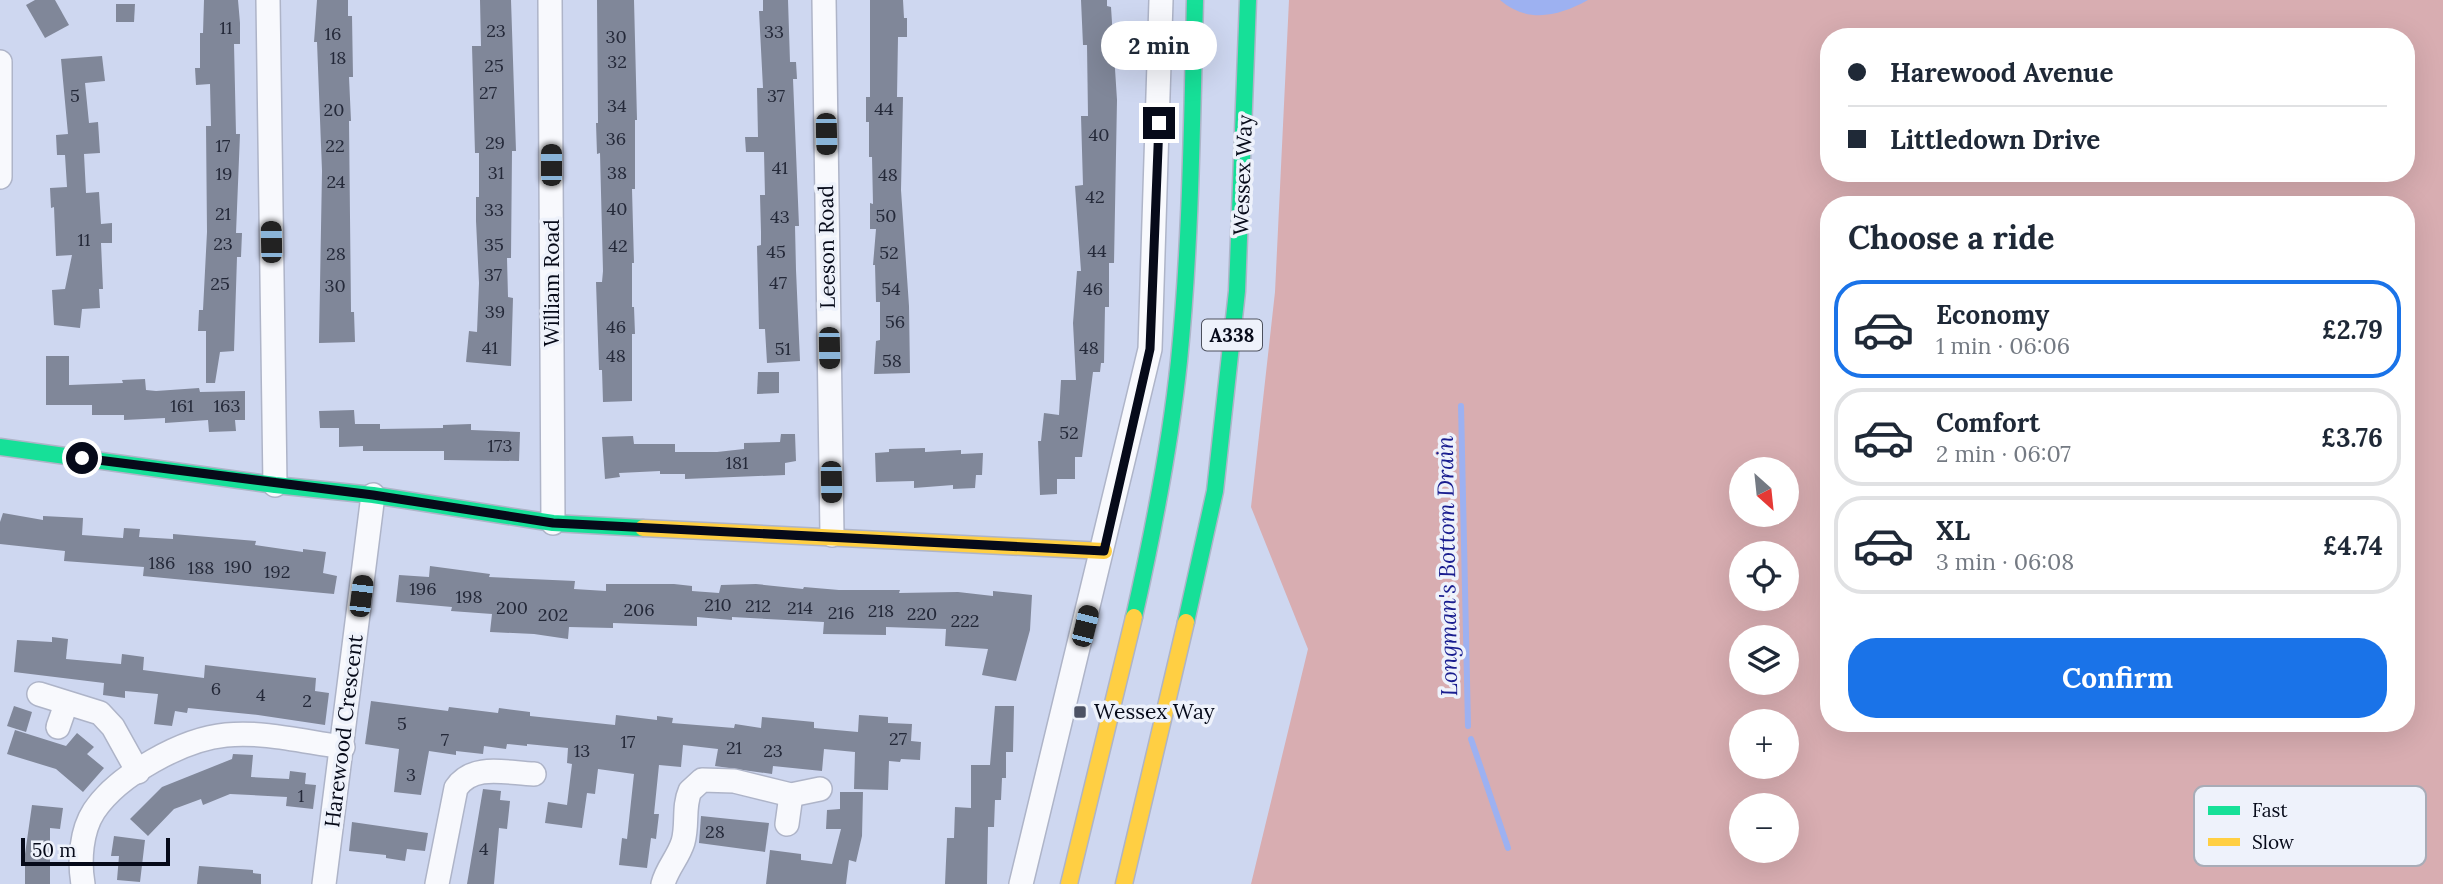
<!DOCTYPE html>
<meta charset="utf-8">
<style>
:root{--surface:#fff;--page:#f6f6f7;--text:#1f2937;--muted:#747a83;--line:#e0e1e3;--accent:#1a73e8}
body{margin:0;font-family:Lora,serif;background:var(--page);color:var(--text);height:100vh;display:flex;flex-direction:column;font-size:26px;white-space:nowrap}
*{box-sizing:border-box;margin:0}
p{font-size:23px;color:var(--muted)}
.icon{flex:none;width:38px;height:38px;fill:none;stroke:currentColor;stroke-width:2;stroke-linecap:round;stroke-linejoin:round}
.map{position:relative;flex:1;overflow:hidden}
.panel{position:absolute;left:1820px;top:196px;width:595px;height:536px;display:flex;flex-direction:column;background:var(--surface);border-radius:28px;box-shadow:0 7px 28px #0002}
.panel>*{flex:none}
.hud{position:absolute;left:1820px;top:28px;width:595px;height:154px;border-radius:28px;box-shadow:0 7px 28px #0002;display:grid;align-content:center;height:154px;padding:0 28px;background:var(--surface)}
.needle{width:46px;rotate:153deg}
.controls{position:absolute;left:1729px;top:457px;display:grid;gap:14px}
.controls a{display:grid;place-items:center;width:70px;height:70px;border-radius:50%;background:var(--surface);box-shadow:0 7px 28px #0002;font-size:35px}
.scale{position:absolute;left:21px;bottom:18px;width:149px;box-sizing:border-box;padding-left:7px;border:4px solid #060a19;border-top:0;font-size:19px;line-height:24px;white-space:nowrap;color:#060a19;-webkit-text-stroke:5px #eef2fb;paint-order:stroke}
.end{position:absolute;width:32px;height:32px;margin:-16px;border:9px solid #060a19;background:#fff;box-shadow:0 0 0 4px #fff}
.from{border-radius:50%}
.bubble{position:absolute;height:49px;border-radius:24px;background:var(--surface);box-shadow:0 7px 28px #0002;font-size:23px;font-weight:800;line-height:49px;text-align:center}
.car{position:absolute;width:21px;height:42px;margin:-21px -10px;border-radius:9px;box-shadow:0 0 5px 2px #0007;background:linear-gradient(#222 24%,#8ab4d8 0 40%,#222 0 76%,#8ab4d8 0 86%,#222 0)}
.hud b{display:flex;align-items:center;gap:24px;height:66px;font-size:26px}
.hud b+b{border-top:2px solid var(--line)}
.hud i{width:18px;height:18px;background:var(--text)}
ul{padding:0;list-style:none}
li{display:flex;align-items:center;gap:21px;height:98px;margin:0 14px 10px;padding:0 14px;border:4px solid var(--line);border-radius:28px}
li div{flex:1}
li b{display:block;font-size:26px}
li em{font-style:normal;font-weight:800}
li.current{border-color:var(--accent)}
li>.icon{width:63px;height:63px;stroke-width:1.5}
h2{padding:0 28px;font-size:32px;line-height:84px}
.button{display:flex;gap:14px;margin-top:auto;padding:14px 28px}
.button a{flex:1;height:80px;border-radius:28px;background:var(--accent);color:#fff;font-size:28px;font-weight:800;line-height:80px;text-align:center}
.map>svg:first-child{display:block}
.green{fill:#d8adb1;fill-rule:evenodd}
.water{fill:#9db1f1}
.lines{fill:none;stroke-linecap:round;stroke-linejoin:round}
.stream{stroke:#9db1f1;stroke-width:6}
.building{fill:#808799}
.street-casing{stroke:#aeb4c8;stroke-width:26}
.fast-casing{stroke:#aeb4c8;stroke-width:19}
.slow-casing{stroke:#aeb4c8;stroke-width:19}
.street{stroke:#f8f9fd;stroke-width:23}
.fast{stroke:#16e098;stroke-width:16}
.slow{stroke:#ffcf43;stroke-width:16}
.route{stroke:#060a19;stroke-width:9}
.poi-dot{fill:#4c5264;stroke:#eef2fb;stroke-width:2.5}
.labels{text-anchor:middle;stroke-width:7;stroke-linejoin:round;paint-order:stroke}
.number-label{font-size:18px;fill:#242939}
.shield{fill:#eef2fb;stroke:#4c505d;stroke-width:2}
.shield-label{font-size:19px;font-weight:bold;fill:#060a19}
.street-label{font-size:21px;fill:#060a19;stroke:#eef2fb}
.poi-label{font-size:21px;fill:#060a19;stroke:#eef2fb;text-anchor:start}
.water-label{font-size:23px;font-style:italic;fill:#191d8f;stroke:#eef2fb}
.key{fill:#eef2fb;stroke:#a8acb7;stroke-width:2}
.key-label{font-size:19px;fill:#060a19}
</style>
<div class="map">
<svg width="2443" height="884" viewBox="0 0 2443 884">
<rect width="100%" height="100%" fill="#ced7f0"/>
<path class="green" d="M1289 0H2443V884H1251L1308 649 1251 507 1275 292ZM1829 37H2406V173H1829ZM1829 205H2406V723H1829ZM1741 469H1787V514H1741ZM1741 553H1787V598H1741ZM1741 637H1787V682H1741ZM1741 721H1787V766H1741ZM1741 805H1787V850H1741Z"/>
<path class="water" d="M1500 0H1588C1559 16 1528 24 1500 0Z"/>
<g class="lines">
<g class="stream">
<polyline points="1461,406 1468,726"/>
<polyline points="1471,739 1508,848"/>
</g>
</g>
<g class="building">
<polygon points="35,0 55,0 69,25 45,38 26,5"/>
<polygon points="204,0 238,0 240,23 240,44 234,44 236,134 240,134 236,233 242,233 241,257 237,257 234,351 220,352 215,383 206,383 206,331 198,331 199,310 203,310 207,232 206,126 211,126 210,84 196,85 195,68 200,68 200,33 203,33"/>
<polygon points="317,0 348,0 348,16 352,16 353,77 349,77 351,121 349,121 351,312 354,312 355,342 319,343 322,171 317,42 314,42"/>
<polygon points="480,0 511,0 516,151 512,151 511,258 507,258 508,297 513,298 511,366 466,362 469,331 477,332 479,283 476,221 476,197 479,197 479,153 475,153 472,46 481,46"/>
<polygon points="597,0 634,0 637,120 635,120 635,189 632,189 634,263 632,263 632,307 634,307 635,334 632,334 632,401 603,402 602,370 599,370 596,282 602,282 603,271 600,153 597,154 596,123 598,123"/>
<polygon points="763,0 788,0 790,62 796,62 797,79 793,79 799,226 795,226 796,270 800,361 767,363 765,329 759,329 757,246 761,245 761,232 760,195 765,195 764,152 746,152 745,137 758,137 757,88 763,88 759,11 763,11"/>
<polygon points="870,0 903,0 904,18 907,18 907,37 898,37 897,97 903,97 901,190 909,306 910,373 874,374 876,341 880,340 880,302 876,302 875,265 873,265 876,229 870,229 870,203 873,204 872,157 869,157 869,122 866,122 866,97 870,97"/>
<polygon points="1081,0 1107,0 1107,6 1111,7 1117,100 1114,263 1109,263 1109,307 1105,307 1104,363 1101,363 1100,372 1093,372 1082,457 1075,457 1075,479 1057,479 1057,494 1040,495 1038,441 1041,441 1044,413 1059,415 1061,380 1076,380 1073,323 1077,271 1081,271 1075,186 1083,185 1081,116 1088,116 1087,45 1083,45"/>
<polygon points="116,4 135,4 134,22 116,22"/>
<polygon points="102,56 105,81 85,83 89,123 98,122 100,153 84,154 86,193 99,192 101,224 112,223 112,243 101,243 103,289 99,289 100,308 82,309 80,328 54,325 52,290 65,289 72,255 56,256 54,207 51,208 50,188 67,187 65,155 57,155 56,135 68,134 61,59"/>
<polygon points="46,356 69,356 69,385 123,383 122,380 145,379 146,390 156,391 199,388 200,392 245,391 245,420 235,420 236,431 209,432 208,420 165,423 165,418 124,420 124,415 92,415 92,405 46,405"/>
<polygon points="758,372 779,372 779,393 757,394"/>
<polygon points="354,410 355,424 380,424 380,429 443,428 443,425 471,424 471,430 520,432 519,461 444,460 444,451 363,451 363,446 339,447 339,428 320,428 319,411"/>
<polygon points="781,434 795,434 796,461 785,463 785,475 685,479 685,474 660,474 660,471 619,473 620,477 605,479 602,437 633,436 634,444 675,444 675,452 717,452 744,449 744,443 780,442"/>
<polygon points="925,448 925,452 961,450 961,454 983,453 982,475 976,475 975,488 953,489 953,485 914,488 914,481 876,482 875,453 889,452 889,449"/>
<polygon points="3,513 43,520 43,516 83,518 82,535 123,538 124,528 140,529 139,537 173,539 173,534 256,541 255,545 303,552 303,549 326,552 323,573 337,576 334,594 143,576 144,567 64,561 65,551 0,544 0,522"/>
<polygon points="430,566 490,574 489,577 575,581 574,589 606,591 606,584 674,584 692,586 692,591 719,593 721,585 756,584 803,589 804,587 839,590 900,590 899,593 958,592 993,596 993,591 1032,595 1030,630 1016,681 982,675 988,649 945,646 946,629 886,627 886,635 823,634 824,622 732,617 732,620 697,617 697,626 613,623 613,628 569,627 568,639 534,634 490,632 492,614 451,611 452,607 396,602 399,575 429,577"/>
<polygon points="52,637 68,639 66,659 121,664 122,654 144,657 143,670 204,678 205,665 316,678 315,691 329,693 325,725 258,715 188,708 187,713 175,711 172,726 154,724 158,694 125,691 125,698 103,695 104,683 14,672 17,640 52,642"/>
<polygon points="371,701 448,711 449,707 498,713 499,708 530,712 530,716 615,725 616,715 657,720 657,716 673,718 672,723 734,728 735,724 761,728 762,717 814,722 814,728 858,732 859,715 888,717 888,723 912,724 911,741 921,742 920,760 901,759 900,762 889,761 888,790 854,789 855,752 824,749 822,771 773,766 772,774 715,766 718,749 683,745 681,767 659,765 654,814 659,814 656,839 651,838 647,868 619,865 622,838 627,839 634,774 598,769 595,794 587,793 582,828 545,823 548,802 567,805 572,764 567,763 568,748 527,744 527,746 507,744 506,749 484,746 483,754 456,751 456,755 429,751 421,795 394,792 399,749 365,744"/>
<polygon points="14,706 32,712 26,732 7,726"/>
<polygon points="995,706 1014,706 1013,752 1006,752 1006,778 1002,778 1001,800 995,800 994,827 988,827 987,884 945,884 947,838 954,838 955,807 971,808 971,765 990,765"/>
<polygon points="15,730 66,746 77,733 94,747 87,754 104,768 83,792 56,769 7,754"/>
<polygon points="233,754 253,755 251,777 289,779 290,771 306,773 305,784 316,785 313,809 286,806 287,797 230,794 203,805 201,799 174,809 148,836 130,819 162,787 232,759"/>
<polygon points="483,789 501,791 500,800 510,801 507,829 499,828 494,884 467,884"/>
<polygon points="840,792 863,792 862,836 856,862 849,860 846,884 766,884 770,850 801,854 801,860 832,864 841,829 826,829 827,810 840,809"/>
<polygon points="32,805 63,808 60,829 50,828 50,884 25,884 25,854"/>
<polygon points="701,816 769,823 765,852 699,843"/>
<polygon points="352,822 428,833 425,851 407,849 405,861 386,858 386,855 349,851"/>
<polygon points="114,836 145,840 140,882 117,880 119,856 111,856"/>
<polygon points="199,866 253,870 253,873 261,874 261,884 197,884"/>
</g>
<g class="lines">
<g class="street-casing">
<g id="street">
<polyline points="268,0 275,485"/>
<polyline points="550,0 553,523"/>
<polyline points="824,0 832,535"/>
<polyline points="0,62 0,177"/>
<polyline points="39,694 100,713 113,727 138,772"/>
<polyline points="58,727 66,704"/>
<polyline points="787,824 791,795"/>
<path d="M83 884C79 861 81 831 94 811 118 775 183 739 226 735 263 731 305 742 343 747"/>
<polyline points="324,884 373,495"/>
<path d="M437 884 456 788C473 763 506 773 534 774"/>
<path d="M663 884C667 868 678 858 683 842 688 825 683 807 690 791L702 780 734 781 791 795 820 789"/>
<polyline points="1021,884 1150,349 1161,0"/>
</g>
</g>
<g class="fast-casing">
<g id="fast">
<polyline points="0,447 275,485 373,495 553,523 643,528"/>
<path d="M1134 617C1153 533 1170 447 1179 361 1191 241 1192 120 1195 0"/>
<polyline points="1186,622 1215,491 1237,291 1248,0"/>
</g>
</g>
<g class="slow-casing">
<g id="slow">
<polyline points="643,528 1104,551"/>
<polyline points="1069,884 1134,617"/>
<polyline points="1124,884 1186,622"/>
</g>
</g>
<use href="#street" class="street"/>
<use href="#fast" class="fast"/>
<use href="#slow" class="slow"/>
</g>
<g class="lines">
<polyline class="route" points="82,458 373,495 553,523 1104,551 1150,349 1159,123"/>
</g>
<rect class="poi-dot" x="1073" y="705" width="14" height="14" rx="3.5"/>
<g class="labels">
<g class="number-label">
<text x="226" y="34">11</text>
<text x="496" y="37">23</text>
<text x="774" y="38">33</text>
<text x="333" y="40">16</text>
<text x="616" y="43">30</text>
<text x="338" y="64">18</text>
<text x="617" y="68">32</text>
<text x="494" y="72">25</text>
<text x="488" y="99">27</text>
<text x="75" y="102">5</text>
<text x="776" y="102">37</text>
<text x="617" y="112">34</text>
<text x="884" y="115">44</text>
<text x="334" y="116">20</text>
<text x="1099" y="141">40</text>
<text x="616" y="145">36</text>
<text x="495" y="149">29</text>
<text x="223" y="152">17</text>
<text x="335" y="152">22</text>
<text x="780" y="174">41</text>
<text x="496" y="179">31</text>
<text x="617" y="179">38</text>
<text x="224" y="180">19</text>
<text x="888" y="181">48</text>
<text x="336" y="188">24</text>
<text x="1095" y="203">42</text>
<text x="617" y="215">40</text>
<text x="494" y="216">33</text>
<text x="223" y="220">21</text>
<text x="886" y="222">50</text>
<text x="780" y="223">43</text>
<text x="84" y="246">11</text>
<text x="223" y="250">23</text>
<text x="494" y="251">35</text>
<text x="618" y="252">42</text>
<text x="1097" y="257">44</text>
<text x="776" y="258">45</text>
<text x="889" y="259">52</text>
<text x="336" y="260">28</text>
<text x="493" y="281">37</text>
<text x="778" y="289">47</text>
<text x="220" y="290">25</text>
<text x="335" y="292">30</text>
<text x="891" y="295">54</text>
<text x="1093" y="295">46</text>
<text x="495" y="318">39</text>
<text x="895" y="328">56</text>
<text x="616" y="333">46</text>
<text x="490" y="354">41</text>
<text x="1089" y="354">48</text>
<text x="783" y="355">51</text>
<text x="616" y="362">48</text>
<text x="892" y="367">58</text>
<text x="182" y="412">161</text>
<text x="227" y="412">163</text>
<text x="1069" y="439">52</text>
<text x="500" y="452">173</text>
<text x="737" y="469">181</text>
<text x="162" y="569">186</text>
<text x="238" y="573">190</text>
<text x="201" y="574">188</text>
<text x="277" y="578">192</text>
<text x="423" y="595">196</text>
<text x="469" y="603">198</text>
<text x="718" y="611">210</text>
<text x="758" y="612">212</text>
<text x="512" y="614">200</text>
<text x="800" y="614">214</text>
<text x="639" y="616">206</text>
<text x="881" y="617">218</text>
<text x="841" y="619">216</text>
<text x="922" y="620">220</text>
<text x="553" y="621">202</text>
<text x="965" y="627">222</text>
<text x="216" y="695">6</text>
<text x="261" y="701">4</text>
<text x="307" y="707">2</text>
<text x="402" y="730">5</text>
<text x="898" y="745">27</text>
<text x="445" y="746">7</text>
<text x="628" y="748">17</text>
<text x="734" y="754">21</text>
<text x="582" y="757">13</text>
<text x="773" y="757">23</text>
<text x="411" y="781">3</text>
<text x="301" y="802">1</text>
<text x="715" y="838">28</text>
<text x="484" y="855">4</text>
</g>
<rect class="shield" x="1202" y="319.5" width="60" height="31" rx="5"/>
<g class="shield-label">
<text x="1232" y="342">A338</text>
</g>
<g class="street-label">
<text transform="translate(1243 175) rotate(-88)" y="7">Wessex Way</text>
<text transform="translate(827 247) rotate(-91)" y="7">Leeson Road</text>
<text transform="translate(552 283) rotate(-90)" y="7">William Road</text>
<text transform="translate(344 731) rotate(-83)" y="7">Harewood Crescent</text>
</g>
<g class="poi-label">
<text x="1094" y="719">Wessex Way</text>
</g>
<g class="water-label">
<text transform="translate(1447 566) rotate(-91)" y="8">Longman's Bottom Drain</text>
</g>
</g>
<rect x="2194" y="786" width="232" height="80" rx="10" class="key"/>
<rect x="2208" y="806" width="32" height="9" fill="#16e098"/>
<rect x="2208" y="838" width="32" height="8" fill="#ffcf43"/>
<g class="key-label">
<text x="2252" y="817">Fast</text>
<text x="2252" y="849">Slow</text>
</g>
</svg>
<div class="controls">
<a><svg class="needle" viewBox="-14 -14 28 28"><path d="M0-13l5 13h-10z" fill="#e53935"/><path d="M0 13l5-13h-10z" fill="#747a83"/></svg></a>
<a><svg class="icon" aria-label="locate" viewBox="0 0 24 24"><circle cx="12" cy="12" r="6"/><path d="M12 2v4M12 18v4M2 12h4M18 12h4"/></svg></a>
<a><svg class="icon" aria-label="layers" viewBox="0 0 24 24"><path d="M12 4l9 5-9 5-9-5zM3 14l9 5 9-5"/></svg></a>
<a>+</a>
<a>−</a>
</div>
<div class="scale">50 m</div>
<i class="end from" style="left:82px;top:458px"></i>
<i class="end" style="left:1159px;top:123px"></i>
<div class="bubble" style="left:1101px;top:21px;width:116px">2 min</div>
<i class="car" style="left:826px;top:134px;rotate:179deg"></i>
<i class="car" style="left:551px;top:165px;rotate:0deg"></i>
<i class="car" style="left:271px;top:242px;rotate:359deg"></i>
<i class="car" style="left:829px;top:348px;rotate:179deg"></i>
<i class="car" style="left:831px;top:482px;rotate:179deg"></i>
<i class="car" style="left:361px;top:596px;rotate:7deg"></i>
<i class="car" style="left:1085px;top:626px;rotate:14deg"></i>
<div class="hud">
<b><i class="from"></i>Harewood Avenue</b>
<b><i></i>Littledown Drive</b>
</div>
<section class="panel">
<h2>Choose a ride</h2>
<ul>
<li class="current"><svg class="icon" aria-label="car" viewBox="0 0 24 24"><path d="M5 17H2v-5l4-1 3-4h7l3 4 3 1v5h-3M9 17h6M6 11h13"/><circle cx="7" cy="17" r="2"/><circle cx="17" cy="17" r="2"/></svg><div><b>Economy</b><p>1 min · 06:06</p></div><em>£2.79</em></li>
<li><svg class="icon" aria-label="car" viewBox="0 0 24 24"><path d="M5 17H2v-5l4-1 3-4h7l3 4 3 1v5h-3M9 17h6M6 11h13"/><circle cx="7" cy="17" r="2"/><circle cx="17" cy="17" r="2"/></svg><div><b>Comfort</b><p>2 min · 06:07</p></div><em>£3.76</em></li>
<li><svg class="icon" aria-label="car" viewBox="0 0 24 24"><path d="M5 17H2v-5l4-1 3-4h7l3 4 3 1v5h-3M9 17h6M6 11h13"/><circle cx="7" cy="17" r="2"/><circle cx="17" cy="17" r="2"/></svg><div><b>XL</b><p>3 min · 06:08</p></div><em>£4.74</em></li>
</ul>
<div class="button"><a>Confirm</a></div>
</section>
</div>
